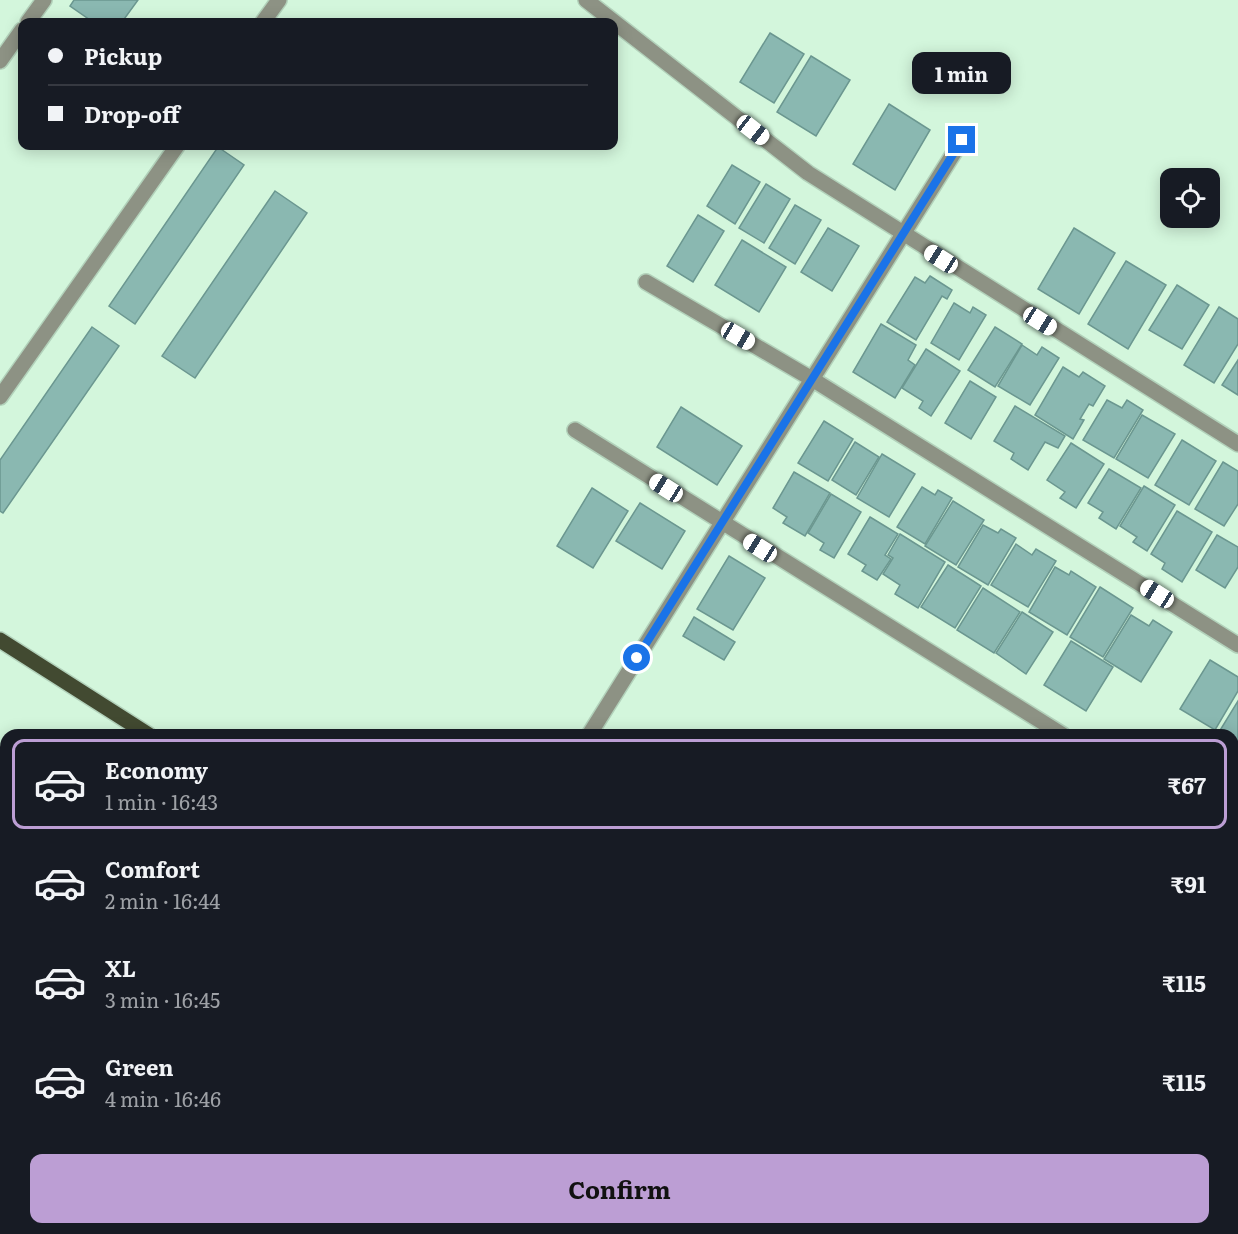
<!DOCTYPE html>
<meta charset="utf-8">
<style>
:root{--surface:#171b24;--page:#242831;--text:#f1f3f6;--muted:#9ea1a6;--line:#363941;--accent:#bc9ed4}
body{margin:0;font-family:Literata,serif;background:var(--page);color:var(--text);height:100vh;display:flex;flex-direction:column;font-size:22px;white-space:nowrap}
*{box-sizing:border-box;margin:0}
p{font-size:20px;color:var(--muted)}
.icon{flex:none;width:33px;height:33px;fill:none;stroke:currentColor;stroke-width:2;stroke-linecap:round;stroke-linejoin:round}
.map{position:relative;flex:1;overflow:hidden}
.sheet{position:absolute;left:0px;top:729px;width:1239px;height:506px;display:flex;flex-direction:column;background:var(--surface);border-radius:18px 18px 0 0;box-shadow:0 3px 15px #0003}
.sheet>*{flex:none}
.guide{position:absolute;left:18px;top:18px;width:600px;height:132px;border-radius:12px;box-shadow:0 3px 15px #0003;display:grid;align-content:center;height:132px;padding:0 30px;background:var(--surface)}
.buttons{position:absolute;left:1160px;top:168px;display:grid;gap:12px}
.buttons a{display:grid;place-items:center;width:60px;height:60px;border-radius:12px;background:var(--surface);box-shadow:0 3px 15px #0003;font-size:30px}
.end{position:absolute;width:27px;height:27px;margin:-14px;border:8px solid #1a73e8;background:#fff;box-shadow:0 0 0 3px #fff}
.from{border-radius:50%}
.bubble{position:absolute;height:42px;border-radius:12px;background:var(--surface);box-shadow:0 3px 15px #0003;font-size:20px;font-weight:700;line-height:42px;text-align:center}
.car{position:absolute;width:18px;height:36px;margin:-18px -9px;border-radius:8px;box-shadow:0 0 4px 2px #0007;background:linear-gradient(#fff 24%,#345 0 40%,#fff 0 76%,#345 0 86%,#fff 0)}
.guide b{display:flex;align-items:center;gap:21px;height:57px;font-size:22px}
.guide b+b{border-top:2px solid var(--line)}
.guide i{width:15px;height:15px;background:var(--text)}
ul{padding:10px 0 0;list-style:none}
li{display:flex;align-items:center;gap:18px;height:90px;margin:0 12px 9px;padding:0 18px;border:3px solid transparent;border-radius:12px}
li div{flex:1}
li b{display:block;font-size:22px}
li em{font-style:normal;font-weight:700}
li.active{border-color:var(--accent)}
li>.icon{width:54px;height:54px;stroke-width:1.5}
.primary-button{display:flex;gap:12px;margin-top:auto;padding:12px 30px}
.primary-button a{flex:1;height:69px;border-radius:12px;background:var(--accent);color:#111;font-size:24px;font-weight:700;line-height:69px;text-align:center}
.map>svg:first-child{display:block}
.building{fill:#8ab8b1;stroke:#6b9790;stroke-width:1.5}
.lines{fill:none;stroke-linecap:round;stroke-linejoin:round}
.minor-casing{stroke:#b2d1ba;stroke-width:18}
.major-casing{stroke:#b2d1ba;stroke-width:18}
.minor{stroke:#8d9284;stroke-width:15}
.major{stroke:#424a31;stroke-width:15}
.route{stroke:#1a73e8;stroke-width:8}
</style>
<div class="map">
<svg width="1238" height="1234" viewBox="0 0 1238 1234">
<rect width="100%" height="100%" fill="#d3f6dc"/>
<g class="building">
<polygon points="74,0 138,0 122,22 93,22 70,6"/>
<polygon points="770,33 804,54 774,103 740,82"/>
<polygon points="811,56 850,80 816,136 777,112"/>
<polygon points="889,104 930,130 895,190 853,164"/>
<polygon points="218,147 244,165 135,324 109,306"/>
<polygon points="732,165 760,182 735,224 707,206"/>
<polygon points="766,184 790,199 764,243 739,228"/>
<polygon points="275,191 307,213 195,378 162,356"/>
<polygon points="795,205 821,220 795,264 769,248"/>
<polygon points="698,215 724,231 693,282 667,266"/>
<polygon points="828,228 859,246 832,291 801,272"/>
<polygon points="1074,228 1115,253 1079,314 1038,289"/>
<polygon points="742,240 786,267 759,312 715,285"/>
<polygon points="1126,261 1166,285 1128,349 1088,324"/>
<polygon points="930,276 952,290 947,299 942,296 916,340 887,322 915,277 925,283"/>
<polygon points="1177,285 1209,305 1182,349 1149,330"/>
<polygon points="954,303 970,313 973,307 986,315 959,360 931,343"/>
<polygon points="1219,307 1238,319 1238,344 1214,383 1184,365"/>
<polygon points="881,324 916,345 908,360 915,365 895,398 853,372"/>
<polygon points="92,327 119,346 3,513 0,511 0,460"/>
<polygon points="995,327 1022,344 995,387 968,370"/>
<polygon points="1022,345 1037,355 1042,347 1059,358 1030,405 998,386"/>
<polygon points="926,349 960,371 931,416 919,408 923,401 902,388"/>
<polygon points="1238,360 1238,395 1222,385"/>
<polygon points="1063,367 1079,377 1083,372 1105,386 1093,406 1089,404 1080,419 1084,420 1073,439 1035,415"/>
<polygon points="970,381 996,397 971,439 945,423"/>
<polygon points="1107,400 1122,408 1127,400 1143,410 1114,458 1083,440"/>
<polygon points="1015,406 1065,436 1058,448 1045,442 1028,470 1011,459 1014,453 994,441"/>
<polygon points="681,407 742,446 717,485 657,447"/>
<polygon points="1142,415 1175,434 1148,478 1116,459"/>
<polygon points="824,421 853,439 828,481 798,463"/>
<polygon points="1182,440 1216,461 1189,505 1155,485"/>
<polygon points="855,442 879,457 856,495 832,480"/>
<polygon points="1071,443 1104,464 1076,508 1060,498 1065,492 1047,480"/>
<polygon points="882,454 915,474 889,517 857,498"/>
<polygon points="1223,462 1238,471 1238,504 1224,526 1195,509"/>
<polygon points="1109,469 1141,488 1116,529 1099,518 1103,512 1088,503"/>
<polygon points="794,472 830,493 805,536 783,523 787,517 773,508"/>
<polygon points="1144,486 1175,505 1147,551 1133,542 1137,537 1120,526"/>
<polygon points="922,487 935,495 938,490 952,498 925,544 897,527"/>
<polygon points="592,488 628,511 593,568 557,546"/>
<polygon points="831,494 861,512 834,558 820,550 824,543 808,533"/>
<polygon points="953,501 984,520 956,565 925,546"/>
<polygon points="640,503 685,531 662,569 616,541"/>
<polygon points="1177,511 1212,532 1182,582 1162,569 1165,563 1151,554"/>
<polygon points="870,517 898,534 885,555 891,559 877,580 862,571 866,565 848,554"/>
<polygon points="983,525 998,533 1001,529 1016,538 988,585 958,567"/>
<polygon points="900,534 945,562 918,608 895,594 900,585 883,574 893,558 888,555"/>
<polygon points="1217,535 1238,547 1238,567 1225,588 1196,570"/>
<polygon points="1016,544 1032,555 1036,549 1056,561 1028,607 991,585"/>
<polygon points="729,556 765,578 733,630 697,609"/>
<polygon points="948,565 981,586 955,628 921,607"/>
<polygon points="1055,567 1069,575 1071,571 1096,587 1067,635 1029,612"/>
<polygon points="1100,587 1133,608 1103,657 1070,637"/>
<polygon points="983,588 1020,612 994,653 957,630"/>
<polygon points="1022,612 1053,632 1026,674 996,653"/>
<polygon points="1131,615 1149,626 1153,620 1172,632 1141,682 1104,659"/>
<polygon points="694,617 735,642 724,660 683,636"/>
<polygon points="1071,641 1113,667 1086,711 1044,685"/>
<polygon points="1210,660 1238,677 1238,691 1215,730 1180,709"/>
<polygon points="1238,701 1238,743 1233,740 1233,735 1219,732"/>
</g>
<g class="lines">
<g class="minor-casing">
<g id="minor">
<polyline points="586,0 808,173 1238,444"/>
<polyline points="28,22 44,0"/>
<polyline points="263,22 279,0"/>
<polyline points="0,61 22,30"/>
<polyline points="646,282 812,379 1238,645"/>
<polyline points="0,397 177,146"/>
<polyline points="575,430 1063,735"/>
<polyline points="589,735 962,140"/>
</g>
</g>
<g class="major-casing">
<g id="major">
<polyline points="0,640 149,735"/>
<polyline points="923,1228 932,1234"/>
</g>
</g>
<use href="#minor" class="minor"/>
<use href="#major" class="major"/>
</g>
<g class="lines">
<polyline class="route" points="637,658 962,140"/>
</g>
</svg>
<div class="buttons">
<a><svg class="icon" aria-label="locate" viewBox="0 0 24 24"><circle cx="12" cy="12" r="6"/><path d="M12 2v4M12 18v4M2 12h4M18 12h4"/></svg></a>
</div>
<i class="end from" style="left:637px;top:658px"></i>
<i class="end" style="left:962px;top:140px"></i>
<div class="bubble" style="left:912px;top:52px;width:99px">1 min</div>
<i class="car" style="left:753px;top:130px;rotate:128deg"></i>
<i class="car" style="left:941px;top:259px;rotate:302deg"></i>
<i class="car" style="left:1040px;top:321px;rotate:122deg"></i>
<i class="car" style="left:738px;top:336px;rotate:120deg"></i>
<i class="car" style="left:666px;top:488px;rotate:302deg"></i>
<i class="car" style="left:760px;top:548px;rotate:302deg"></i>
<i class="car" style="left:1157px;top:594px;rotate:302deg"></i>
<div class="guide">
<b><i class="from"></i>Pickup</b>
<b><i></i>Drop-off</b>
</div>
<section class="sheet">
<ul>
<li class="active"><svg class="icon" aria-label="car" viewBox="0 0 24 24"><path d="M5 17H2v-5l4-1 3-4h7l3 4 3 1v5h-3M9 17h6M6 11h13"/><circle cx="7" cy="17" r="2"/><circle cx="17" cy="17" r="2"/></svg><div><b>Economy</b><p>1 min · 16:43</p></div><em>₹67</em></li>
<li><svg class="icon" aria-label="car" viewBox="0 0 24 24"><path d="M5 17H2v-5l4-1 3-4h7l3 4 3 1v5h-3M9 17h6M6 11h13"/><circle cx="7" cy="17" r="2"/><circle cx="17" cy="17" r="2"/></svg><div><b>Comfort</b><p>2 min · 16:44</p></div><em>₹91</em></li>
<li><svg class="icon" aria-label="car" viewBox="0 0 24 24"><path d="M5 17H2v-5l4-1 3-4h7l3 4 3 1v5h-3M9 17h6M6 11h13"/><circle cx="7" cy="17" r="2"/><circle cx="17" cy="17" r="2"/></svg><div><b>XL</b><p>3 min · 16:45</p></div><em>₹115</em></li>
<li><svg class="icon" aria-label="car" viewBox="0 0 24 24"><path d="M5 17H2v-5l4-1 3-4h7l3 4 3 1v5h-3M9 17h6M6 11h13"/><circle cx="7" cy="17" r="2"/><circle cx="17" cy="17" r="2"/></svg><div><b>Green</b><p>4 min · 16:46</p></div><em>₹115</em></li>
</ul>
<div class="primary-button"><a>Confirm</a></div>
</section>
</div>
